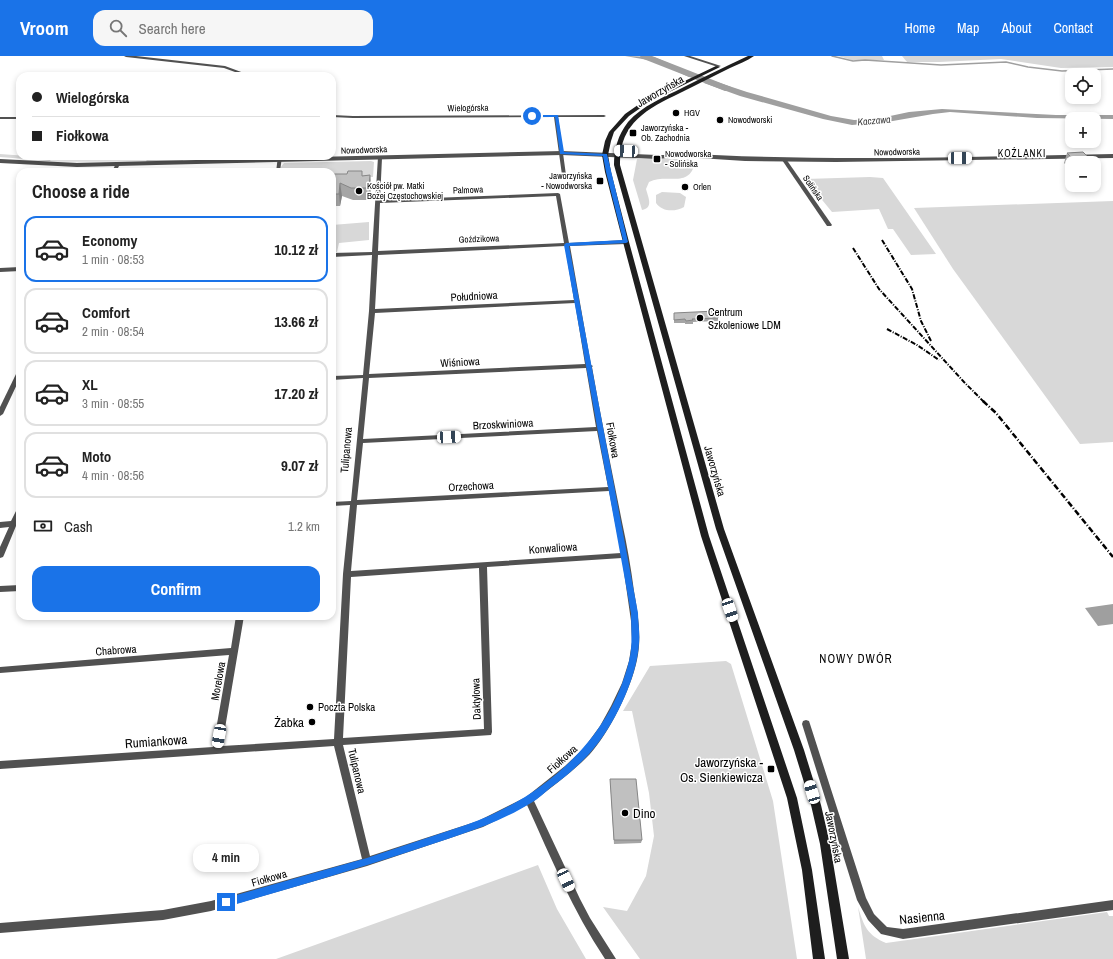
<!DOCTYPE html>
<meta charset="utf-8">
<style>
:root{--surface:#fff;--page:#f6f6f6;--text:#222;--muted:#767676;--line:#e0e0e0;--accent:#1a73e8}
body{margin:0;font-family:"Archivo Narrow",sans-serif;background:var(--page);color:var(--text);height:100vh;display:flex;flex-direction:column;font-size:15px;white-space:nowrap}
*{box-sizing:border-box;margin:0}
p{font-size:13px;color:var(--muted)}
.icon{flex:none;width:22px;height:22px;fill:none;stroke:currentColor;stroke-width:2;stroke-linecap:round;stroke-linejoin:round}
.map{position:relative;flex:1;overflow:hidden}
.details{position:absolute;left:16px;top:112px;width:320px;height:452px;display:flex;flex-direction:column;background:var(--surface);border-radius:12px;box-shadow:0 2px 6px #0003}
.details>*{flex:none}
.top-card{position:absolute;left:16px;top:16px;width:320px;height:88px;border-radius:12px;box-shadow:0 2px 6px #0003;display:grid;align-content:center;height:88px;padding:0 16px;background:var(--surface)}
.buttons{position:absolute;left:1065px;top:12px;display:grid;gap:8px}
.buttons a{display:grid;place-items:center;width:36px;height:36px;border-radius:8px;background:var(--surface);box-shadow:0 2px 6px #0003;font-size:20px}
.end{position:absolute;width:18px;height:18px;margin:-9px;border:5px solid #1a73e8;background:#fff;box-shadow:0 0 0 2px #fff}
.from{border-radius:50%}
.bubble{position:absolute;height:28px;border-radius:12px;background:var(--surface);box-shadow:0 2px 6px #0003;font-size:13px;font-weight:700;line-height:28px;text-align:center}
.car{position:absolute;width:12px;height:24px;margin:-12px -6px;border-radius:5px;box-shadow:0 0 3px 1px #0007;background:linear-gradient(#fff 24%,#345 0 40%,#fff 0 76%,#345 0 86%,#fff 0)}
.top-card b{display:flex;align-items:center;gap:14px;height:38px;font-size:15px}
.top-card b+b{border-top:1px solid var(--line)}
.top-card i{width:10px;height:10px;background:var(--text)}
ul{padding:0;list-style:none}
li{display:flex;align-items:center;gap:12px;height:66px;margin:0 8px 6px;padding:0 8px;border:2px solid var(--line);border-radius:12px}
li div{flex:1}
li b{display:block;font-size:15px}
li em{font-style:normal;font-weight:700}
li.current{border-color:var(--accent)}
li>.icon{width:36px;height:36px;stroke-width:1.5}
h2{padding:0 16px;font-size:18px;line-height:48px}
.pay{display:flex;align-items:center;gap:10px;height:44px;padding:0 16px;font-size:15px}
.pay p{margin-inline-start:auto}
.action{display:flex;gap:8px;margin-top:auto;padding:8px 16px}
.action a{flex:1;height:46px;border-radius:12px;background:var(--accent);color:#fff;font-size:16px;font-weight:700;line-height:46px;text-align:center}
header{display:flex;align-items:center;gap:24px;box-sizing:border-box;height:56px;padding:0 20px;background:var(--accent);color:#fff}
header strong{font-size:19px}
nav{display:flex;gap:22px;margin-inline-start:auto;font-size:14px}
.search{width:280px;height:36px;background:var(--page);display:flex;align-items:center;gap:10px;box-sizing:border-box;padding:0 14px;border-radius:12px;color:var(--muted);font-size:15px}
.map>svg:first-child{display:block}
.green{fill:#d8d8d8}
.water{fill:#9f9f9f}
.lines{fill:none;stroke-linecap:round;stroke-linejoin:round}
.stream{stroke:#9f9f9f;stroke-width:1.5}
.river{fill:#9f9f9f;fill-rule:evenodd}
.minor{fill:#515151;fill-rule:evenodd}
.tertiary{fill:#515151;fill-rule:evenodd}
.secondary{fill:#1e1e1e;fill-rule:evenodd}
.rail-far1{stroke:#000;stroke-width:2;stroke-dasharray:5 1.5 1 1.5;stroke-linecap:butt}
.rail{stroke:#000;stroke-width:2.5;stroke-dasharray:6 2 1 2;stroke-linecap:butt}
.wall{fill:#a5a5a5}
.shaded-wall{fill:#868686}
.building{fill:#c0c0c0;stroke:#868686}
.route{fill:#1a73e8}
.poi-dot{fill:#000;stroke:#fff;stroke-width:1.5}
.labels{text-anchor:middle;stroke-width:3;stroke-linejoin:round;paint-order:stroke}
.far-street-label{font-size:9px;fill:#000;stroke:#fff}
.far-poi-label{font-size:9px;fill:#000;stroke:#fff;text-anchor:start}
.far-water-label{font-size:10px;font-style:italic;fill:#404040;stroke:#fff}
.far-neighbourhood-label{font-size:10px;letter-spacing:1px;fill:#000;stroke:#fff}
.street-label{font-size:11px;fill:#000;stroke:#fff}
.poi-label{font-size:11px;fill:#000;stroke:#fff;text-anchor:start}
.neighbourhood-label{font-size:12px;letter-spacing:1px;fill:#000;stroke:#fff}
.near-poi-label{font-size:13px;fill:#000;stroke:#fff;text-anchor:end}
.near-street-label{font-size:13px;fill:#000;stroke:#fff}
</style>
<header>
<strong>Vroom</strong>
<div class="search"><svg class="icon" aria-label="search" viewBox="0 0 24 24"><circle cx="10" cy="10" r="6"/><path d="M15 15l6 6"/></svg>Search here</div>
<nav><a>Home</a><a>Map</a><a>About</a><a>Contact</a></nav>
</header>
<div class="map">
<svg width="1113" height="903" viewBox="0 0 1113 903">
<rect width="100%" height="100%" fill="#fff"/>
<g class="green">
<polygon points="838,0 882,0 884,4 852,4"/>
<polygon points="902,0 1113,0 1113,11 1061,12 1001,3 939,6 907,6"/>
<polygon points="0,98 27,100 53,100 50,105 0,101"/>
<polygon points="148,100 185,100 183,105 146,106"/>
<path d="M637 103H687L695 106C690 133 667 117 649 126L646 133C648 141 654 152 642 154L633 124Z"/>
<polygon points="371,105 374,106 373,121 332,122 332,116 281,116 281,111 284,107"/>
<polygon points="870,121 883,122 936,198 911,199 893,173 888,173 879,153 832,156 805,123"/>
<path d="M662 136 680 137 686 141 684 151C675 156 662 156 656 147V139Z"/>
<polygon points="1113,145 1113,386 1080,388 953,213 914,152"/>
<polygon points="369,166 369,184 339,187 337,196 332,196 332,169"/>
<polygon points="726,605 731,608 773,745 797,903 640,903 603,851 627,855 646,820 654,780 649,737 632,655 623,655 650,610"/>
<polygon points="538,809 557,853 586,903 276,903"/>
<path d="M858 851C864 870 867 879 886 887L1107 856 1109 860H1113V903H866Z"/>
</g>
<g class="water">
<polygon points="625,0 654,1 694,18 689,21 654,5"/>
<polygon points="711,24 747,36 831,60 854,64 876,63 909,56 942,53 1056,59 1113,59 1113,63 1037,62 950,56 933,58 887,66 852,69 823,63 740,40 704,27"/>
<polygon points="1113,548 1113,568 1098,570 1085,552"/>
</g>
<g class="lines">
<polyline class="stream" points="832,0 853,5 865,4 941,9 1006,6 1028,11 1062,15 1113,13"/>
<polygon class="river" points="640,0 652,0 731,31 733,33 731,35 725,35 641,2"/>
<g class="minor">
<polygon points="124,0 136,0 225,10 252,20 246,20 224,12 126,1"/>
<polygon points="684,0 690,0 721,10 718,11"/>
<polygon points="332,59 353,60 604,59 606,60 604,61 558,61 566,119 564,120 562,119 554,61 353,62 332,61"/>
<rect x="0" y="61" width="20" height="2"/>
<polygon points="278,100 282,100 280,116 276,116"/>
<path d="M378 101 382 102 380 144 558 137 560 138 569 187 626 184 629 186 626 188 570 190 591 309 593 310 592 311C601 363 612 415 622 466 627 489 631 512 634 535 638 558 642 581 637 604 631 633 609 677 590 698 573 716 553 730 534 745L580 843 590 862 616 903H605C573 855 551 802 527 749L483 771 367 810 211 855 163 864 0 877V867L163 854 211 845 362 803 334 690 0 713V705L213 691 229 599 0 617V611L231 592 236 560H244L222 690 334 683 343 518 350 449 332 450V446L351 445 363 322 332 324V320L363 319 369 255 372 199 332 201V197L372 196ZM556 140 564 187 378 195 380 147ZM565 190 574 244 375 253 378 199ZM575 247 585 308 369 318 375 257ZM586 312 596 371 363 383 369 322ZM597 375 608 431 357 444 363 387ZM609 435 621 497 351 515 357 449ZM622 502 631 565 632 586 629 605 622 627 611 650 600 670 584 692 565 710 526 741 478 765 370 800 343 689 491 679 492 676 487 511ZM479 512 484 673 343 682 351 521Z"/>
<polygon points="782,103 786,103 832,169 831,170 827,170 782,104"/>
<polygon points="116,107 120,108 116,116 112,116"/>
<polygon points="20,211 20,215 0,216 0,212"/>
<polygon points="20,314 20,322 3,358 0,360 0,351 17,316"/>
<polygon points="18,451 20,451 20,461 18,465 20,464 20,470 16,470 4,499 3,501 0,502 0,491 9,471 0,472 0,466 11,465"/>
<polygon points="20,529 20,535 0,536 0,530"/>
<polygon points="806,664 809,665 810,668 866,842 874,858 887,871 903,873 1113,844 1113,854 903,883 881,878 868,864 857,844 802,668 803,665"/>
</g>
<path class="tertiary" d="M562 95 657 99H674L676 97C822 106 967 101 1113 98V102L836 106 745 105 683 101 657 103 562 99 77 111 0 107V103L77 107Z"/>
<g class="secondary">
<path d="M748 0H754C747 5 738 8 730 12 713 20 697 29 680 37 647 53 619 67 620 109L724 473 804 694 821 749 830 788 849 903H837L820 788 811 749 794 694 716 473 614 109C614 93 618 79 628 66 642 50 664 41 682 32 704 21 726 10 748 0Z"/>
<polygon points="716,10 720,11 649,46 629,60 614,76 611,85 608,99 611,116 629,186 709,480 797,742 812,814 825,903 813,903 802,814 787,742 701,480 623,186 605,116 602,99 605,85 609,76 625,58 645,44"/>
</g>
<g class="rail-far1">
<polyline points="882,184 912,233 921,265 931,285"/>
<polyline points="853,192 879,233 964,326 984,346"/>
<polyline points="887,273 917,289 939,304"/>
</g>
<polyline class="rail" points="983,345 996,357 1113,501"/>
</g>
<g class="wall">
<polygon points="1083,96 1096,109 1094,114 1094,107 1072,107 1072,115 1064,107 1067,97"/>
<polygon points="332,118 362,120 370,119 371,131 370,144 353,144 342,140 340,150 332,150"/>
<polygon points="674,257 718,262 718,265 693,266 693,268 685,268 685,267 674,267"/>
<polygon points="610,723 642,784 641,787 614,788"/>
</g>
<g class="shaded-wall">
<polygon points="370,119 371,131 370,144 369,132"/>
<polygon points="340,127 342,140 340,150 339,138"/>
</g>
<g class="building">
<polygon points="1083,96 1096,109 1094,109 1094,107 1077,107 1067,97"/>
<polygon points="348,115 362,115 362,120 370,119 369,132 351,132 340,127 339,138 332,138 332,118 347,118"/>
<polygon points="716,255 718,262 692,263 693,264 686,265 685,263 674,264 674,257"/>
<polygon points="610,723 636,723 642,784 614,784"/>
</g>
<path class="route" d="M531 59H558L564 96 607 98 628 186 626 187 569 190 638 557C638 566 640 577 639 587 637 623 613 672 589 698 577 711 564 722 550 732 544 737 538 743 531 747 494 770 450 782 408 796 348 816 287 833 226 851L222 849 221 846 222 843 226 842 367 802 466 769C541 743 610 685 629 605 633 589 631 573 631 557L564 189 566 187 623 184 606 116 603 100 560 98 555 61H532Z"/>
<g class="poi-dot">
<circle cx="676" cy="57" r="4"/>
<circle cx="720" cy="64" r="4"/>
<rect x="629" y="73" width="8" height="8" rx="2"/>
<rect x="653" y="99" width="8" height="8" rx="2"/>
<rect x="596" y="121" width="8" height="8" rx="2"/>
<circle cx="685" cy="131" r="4"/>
<circle cx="359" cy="135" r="4"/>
<circle cx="700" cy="262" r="4"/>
<circle cx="310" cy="651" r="4"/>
<circle cx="312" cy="666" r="4"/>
<rect x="767" y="709" width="8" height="8" rx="2"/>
<circle cx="625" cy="757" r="4"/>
</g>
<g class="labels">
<g class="far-street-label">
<text transform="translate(468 52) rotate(-1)" y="3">Wielogórska</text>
<text transform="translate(364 94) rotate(-2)" y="3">Nowodworska</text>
<text transform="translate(897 96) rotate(-1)" y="3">Nowodworska</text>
<text transform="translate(813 132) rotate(55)" y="3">Solińska</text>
<text transform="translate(468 134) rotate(-2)" y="3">Palmowa</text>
<text transform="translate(479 183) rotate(-2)" y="3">Goździkowa</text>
</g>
<g class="far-poi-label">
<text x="684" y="60">HGV</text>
<text x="728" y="67">Nowodworski</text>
<text x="641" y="75">Jaworzyńska -<tspan x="641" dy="10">Ob. Zachodnia</tspan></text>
<text x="665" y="101">Nowodworska<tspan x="665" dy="10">- Solińska</tspan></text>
<text x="592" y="123" text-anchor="end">Jaworzyńska<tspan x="592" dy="10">- Nowodworska</tspan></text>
<text x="367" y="133">Kościół pw. Matki<tspan x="367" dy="10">Bożej Częstochowskiej</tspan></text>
<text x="693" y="134">Orlen</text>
</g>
<g class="far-water-label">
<text transform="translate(874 64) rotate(-5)" y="4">Kaczawa</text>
</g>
<g class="far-neighbourhood-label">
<text x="1022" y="101">KOŹLANKI</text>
</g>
<g class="street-label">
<text transform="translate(660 35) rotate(-30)" y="4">Jaworzyńska</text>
<text transform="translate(474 240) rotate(-3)" y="4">Południowa</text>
<text transform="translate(460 306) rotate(-3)" y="4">Wiśniowa</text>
<text transform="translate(503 368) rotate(-3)" y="4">Brzoskwiniowa</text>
<text transform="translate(613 384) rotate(80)" y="4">Fiołkowa</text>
<text transform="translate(346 394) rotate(-85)" y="4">Tulipanowa</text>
<text transform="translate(715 415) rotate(74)" y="4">Jaworzyńska</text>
<text transform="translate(471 430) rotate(-3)" y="4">Orzechowa</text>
<text transform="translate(553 492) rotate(-4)" y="4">Konwaliowa</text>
<text transform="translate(116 594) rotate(-4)" y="4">Chabrowa</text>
<text transform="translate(218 625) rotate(-80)" y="4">Morelowa</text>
<text transform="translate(476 643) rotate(-92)" y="4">Daktylowa</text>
<text transform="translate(562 703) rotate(-42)" y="4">Fiołkowa</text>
<text transform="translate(357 715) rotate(77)" y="4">Tulipanowa</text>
<text transform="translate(834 781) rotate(79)" y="4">Jaworzyńska</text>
<text transform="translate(269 822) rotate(-16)" y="4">Fiołkowa</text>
</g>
<g class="poi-label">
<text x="708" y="260">Centrum<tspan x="708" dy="13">Szkoleniowe LDM</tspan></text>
<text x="318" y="655">Poczta Polska</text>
</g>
<g class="neighbourhood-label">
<text x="856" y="607">NOWY DWÓR</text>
</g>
<g class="near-poi-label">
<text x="304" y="671">Żabka</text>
<text x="763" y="711">Jaworzyńska -<tspan x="763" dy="15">Os. Sienkiewicza</tspan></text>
<text x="633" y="762" text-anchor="start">Dino</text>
</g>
<g class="near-street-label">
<text transform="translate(156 685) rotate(-4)" y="5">Rumiankowa</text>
<text transform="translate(922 861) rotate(-6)" y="5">Nasienna</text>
</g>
</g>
</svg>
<div class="buttons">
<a><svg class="icon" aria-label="locate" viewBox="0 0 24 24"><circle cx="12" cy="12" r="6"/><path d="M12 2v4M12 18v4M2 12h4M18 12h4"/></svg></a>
<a>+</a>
<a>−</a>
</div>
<i class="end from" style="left:532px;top:60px"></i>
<i class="end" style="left:226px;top:846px"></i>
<div class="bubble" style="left:193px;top:788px;width:66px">4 min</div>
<i class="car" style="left:626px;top:95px;rotate:273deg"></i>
<i class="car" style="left:960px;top:102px;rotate:89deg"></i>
<i class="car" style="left:449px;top:381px;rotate:87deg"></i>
<i class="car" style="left:730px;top:554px;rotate:161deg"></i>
<i class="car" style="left:219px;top:680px;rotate:190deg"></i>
<i class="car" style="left:812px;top:736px;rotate:343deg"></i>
<i class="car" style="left:566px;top:824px;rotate:155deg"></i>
<div class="top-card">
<b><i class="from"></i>Wielogórska</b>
<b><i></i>Fiołkowa</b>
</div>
<section class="details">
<h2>Choose a ride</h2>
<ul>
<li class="current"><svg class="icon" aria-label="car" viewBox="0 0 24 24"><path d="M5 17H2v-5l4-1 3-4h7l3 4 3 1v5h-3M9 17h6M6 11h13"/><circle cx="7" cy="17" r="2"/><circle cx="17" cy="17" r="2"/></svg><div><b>Economy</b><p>1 min · 08:53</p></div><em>10.12 zł</em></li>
<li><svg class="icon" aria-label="car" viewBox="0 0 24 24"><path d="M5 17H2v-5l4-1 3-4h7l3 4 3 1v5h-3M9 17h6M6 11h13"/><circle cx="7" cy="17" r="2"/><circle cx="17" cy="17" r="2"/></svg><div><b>Comfort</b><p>2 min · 08:54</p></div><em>13.66 zł</em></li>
<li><svg class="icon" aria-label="car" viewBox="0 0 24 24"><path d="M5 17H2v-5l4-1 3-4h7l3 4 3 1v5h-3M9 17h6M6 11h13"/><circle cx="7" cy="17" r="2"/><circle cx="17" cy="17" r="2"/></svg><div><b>XL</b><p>3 min · 08:55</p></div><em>17.20 zł</em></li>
<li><svg class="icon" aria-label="car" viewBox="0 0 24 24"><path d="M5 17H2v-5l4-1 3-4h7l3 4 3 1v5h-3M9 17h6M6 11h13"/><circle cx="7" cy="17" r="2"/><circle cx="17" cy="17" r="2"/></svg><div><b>Moto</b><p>4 min · 08:56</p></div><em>9.07 zł</em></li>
</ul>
<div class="pay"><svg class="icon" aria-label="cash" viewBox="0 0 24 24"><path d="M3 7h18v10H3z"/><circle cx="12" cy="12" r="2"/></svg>Cash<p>1.2 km</p></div>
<div class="action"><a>Confirm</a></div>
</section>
</div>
